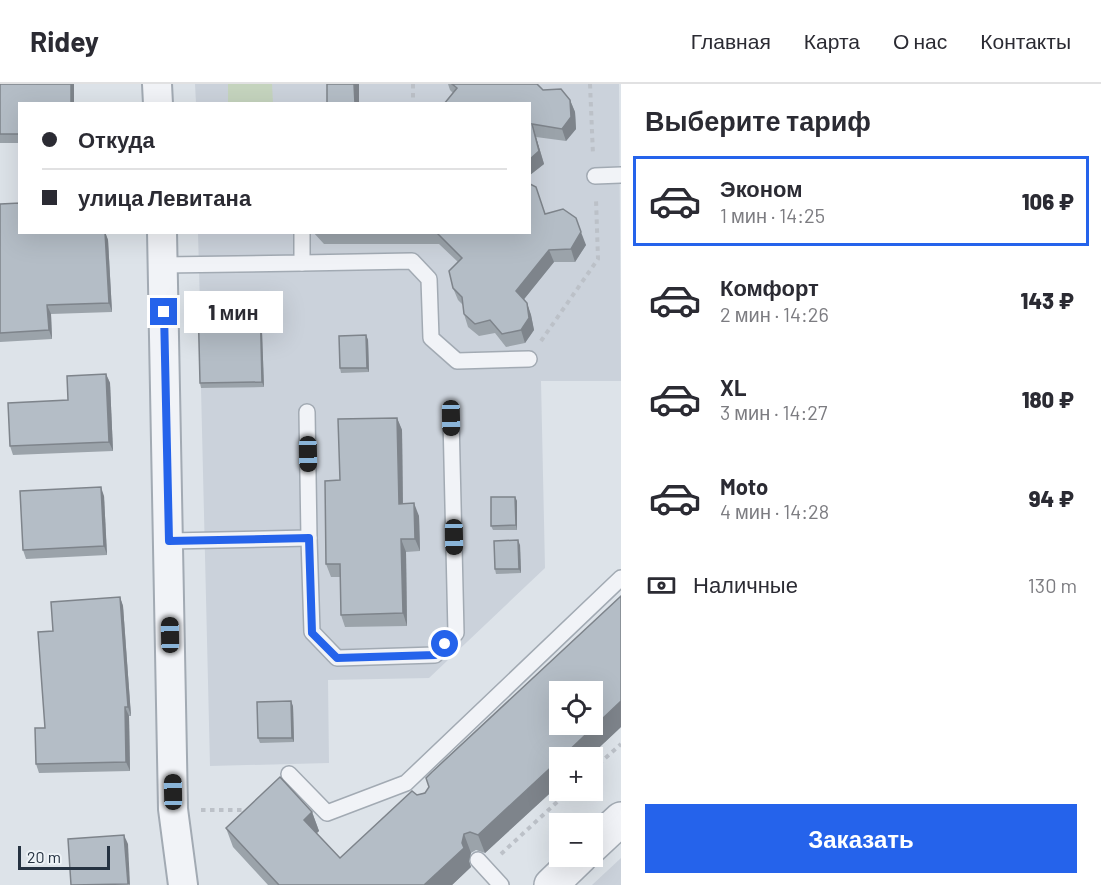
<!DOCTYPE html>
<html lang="ru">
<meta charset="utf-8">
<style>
:root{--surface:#fff;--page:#f2f2f3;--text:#2b2b33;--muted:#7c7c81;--line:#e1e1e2;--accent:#2563eb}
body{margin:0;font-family:Barlow,sans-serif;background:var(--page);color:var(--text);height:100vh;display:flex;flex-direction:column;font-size:22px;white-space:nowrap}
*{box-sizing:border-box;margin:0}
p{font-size:20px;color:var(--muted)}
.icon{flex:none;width:33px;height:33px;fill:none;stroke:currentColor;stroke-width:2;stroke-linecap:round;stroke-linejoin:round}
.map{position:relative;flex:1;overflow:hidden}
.drawer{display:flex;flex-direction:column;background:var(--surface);width:480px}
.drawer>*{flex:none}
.guide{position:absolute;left:18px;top:18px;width:513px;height:132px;border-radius:0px;box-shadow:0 6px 24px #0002;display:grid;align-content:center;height:132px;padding:0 24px;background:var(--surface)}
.controls{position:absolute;left:549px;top:597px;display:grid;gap:12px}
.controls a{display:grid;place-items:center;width:54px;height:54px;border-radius:0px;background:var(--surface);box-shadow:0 6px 24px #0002;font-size:30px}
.scale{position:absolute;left:18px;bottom:15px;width:92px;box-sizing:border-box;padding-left:6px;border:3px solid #253241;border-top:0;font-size:16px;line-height:21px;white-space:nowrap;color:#253241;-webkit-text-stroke:4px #edf2f6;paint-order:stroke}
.end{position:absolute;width:27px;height:27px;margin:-14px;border:8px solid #2563eb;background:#fff;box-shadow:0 0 0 3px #fff}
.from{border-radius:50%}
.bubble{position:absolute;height:42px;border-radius:0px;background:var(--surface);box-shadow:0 6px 24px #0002;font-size:20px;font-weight:800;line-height:42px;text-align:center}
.car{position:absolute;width:18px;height:36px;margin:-18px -9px;border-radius:8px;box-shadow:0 0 4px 2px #0007;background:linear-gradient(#222 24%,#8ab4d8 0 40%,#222 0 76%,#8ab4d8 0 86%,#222 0)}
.guide b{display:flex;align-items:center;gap:21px;height:57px;font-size:22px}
.guide b+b{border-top:2px solid var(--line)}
.guide i{width:15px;height:15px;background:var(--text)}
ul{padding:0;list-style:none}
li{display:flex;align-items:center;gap:18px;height:90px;margin:0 12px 9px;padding:0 12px;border:3px solid transparent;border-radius:0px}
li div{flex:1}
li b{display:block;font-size:22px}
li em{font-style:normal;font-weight:800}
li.selected{border-color:var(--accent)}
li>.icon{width:54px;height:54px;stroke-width:1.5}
h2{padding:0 24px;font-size:27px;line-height:72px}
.pay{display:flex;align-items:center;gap:15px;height:66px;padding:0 24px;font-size:22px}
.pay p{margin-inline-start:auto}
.action{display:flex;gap:12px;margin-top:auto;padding:12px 24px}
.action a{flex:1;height:69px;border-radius:0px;background:var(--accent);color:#fff;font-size:24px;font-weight:800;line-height:69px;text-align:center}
header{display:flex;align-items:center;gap:36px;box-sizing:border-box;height:84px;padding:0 30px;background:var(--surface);border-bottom:2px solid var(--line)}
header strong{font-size:28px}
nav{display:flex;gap:33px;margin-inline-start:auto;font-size:21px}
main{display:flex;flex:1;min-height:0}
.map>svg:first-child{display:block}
.built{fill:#cbd2db}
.green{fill:#c5d4be}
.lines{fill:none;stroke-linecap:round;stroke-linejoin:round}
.service-casing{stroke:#a2aab3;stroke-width:18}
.minor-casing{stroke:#a2aab3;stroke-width:32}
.tertiary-casing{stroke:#a2aab3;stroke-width:36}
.path{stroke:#bcc1c8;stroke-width:4;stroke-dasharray:4.5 4.5;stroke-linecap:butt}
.service{stroke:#f1f3f7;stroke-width:15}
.minor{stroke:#f1f3f7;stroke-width:28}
.tertiary{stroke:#f1f3f7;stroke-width:33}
.wall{fill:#9ba3aa}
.shaded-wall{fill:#7e848b}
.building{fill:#b4bdc6;stroke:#7e848b;stroke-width:1.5;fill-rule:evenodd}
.route{stroke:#2563eb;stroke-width:8}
</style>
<header>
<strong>Ridey</strong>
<nav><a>Главная</a><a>Карта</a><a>О нас</a><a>Контакты</a></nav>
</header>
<main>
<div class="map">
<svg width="621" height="801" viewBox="0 0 621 801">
<rect width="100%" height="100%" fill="#dde3e9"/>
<g class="built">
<polygon points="195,0 619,0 621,297 541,297 545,484 429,594 328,596 329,679 210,682 201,304 264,302 200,222 198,149 530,148 530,20 196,19"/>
<polygon points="621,774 621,801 592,801"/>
</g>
<polygon class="green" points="228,0 272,0 273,19 228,19"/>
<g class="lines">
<g class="service-casing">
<g id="service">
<polyline points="595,92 621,91"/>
<polyline points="302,179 412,177 429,195 431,254 457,277 529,275"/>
<polyline points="163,181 302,179 302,148"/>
<polyline points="309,454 312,548 337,574 435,571 456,549 451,334"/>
<polyline points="169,457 309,454 307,328"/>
<polyline points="289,690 327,729 406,699 621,494"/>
<polyline points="478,776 501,801"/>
</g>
</g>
<g class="minor-casing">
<g id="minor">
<polyline points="157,0 158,20"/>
<polyline points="162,148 173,725 183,801"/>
</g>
</g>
<g class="tertiary-casing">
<g id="tertiary">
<polyline points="592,762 621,735"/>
<polyline points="551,801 581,772"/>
</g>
</g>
<g class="path">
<polyline points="413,0 413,20"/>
<polyline points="590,0 593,71"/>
<polyline points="541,257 598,175 596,115"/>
<polyline points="592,686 621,660"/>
<polyline points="201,726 247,726"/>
<polyline points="501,770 570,706"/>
</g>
<use href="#service" class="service"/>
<use href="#minor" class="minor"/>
<use href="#tertiary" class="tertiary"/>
</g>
<g class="wall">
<polygon points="0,0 74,0 74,20 20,20 20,59 0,59"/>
<polygon points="448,0 537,0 543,6 570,16 575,28 576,45 566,57 536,53 544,80 530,91 530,20 453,9 450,6"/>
<polygon points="0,120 20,148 105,148 108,156 112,228 51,230 52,255 0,258"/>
<polygon points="546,130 586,161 575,178 554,178 524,215 527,219 531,231 534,246 525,259 506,263 495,249 479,252 468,243 464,230 463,221 458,216 453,204 458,178 439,160 324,160 313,148 530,148"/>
<polygon points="260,216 261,220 264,303 201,304 200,299"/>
<polygon points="366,251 368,256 369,288 341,289 340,284"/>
<polygon points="106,290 110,299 113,367 13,371 10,362 68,316"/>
<polygon points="397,334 402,346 403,420 419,432 420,467 406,468 407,542 345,543 341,531 340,493 331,493 326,480 340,396"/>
<polygon points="104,412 107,471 26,475 23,466"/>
<polygon points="515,413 517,417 517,446 493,446 491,442"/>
<polygon points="520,461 521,489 496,490 495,485"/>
<polygon points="120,513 123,522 131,632 129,632 130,687 39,689 36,680 45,644 53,547"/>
<polygon points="293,622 294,658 260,659 258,654"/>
<polygon points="621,643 588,674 560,674 560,700 485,769 476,766 471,769 469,777 471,783 452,801 268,801 233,763 226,744 312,728 319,747 316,750 340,774 417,711"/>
</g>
<g class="shaded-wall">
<rect x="71" y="0" width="3" height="20"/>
<polygon points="354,0 359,0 359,20 355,20"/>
<polygon points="570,16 575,28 576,45 566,57 562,45"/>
<polygon points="532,40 536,53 544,80 530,91"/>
<polygon points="105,148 108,156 112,228 109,219"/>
<polygon points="581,148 586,161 575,178 571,165"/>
<polygon points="549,166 554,178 521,219 516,207"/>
<polygon points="260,216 261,220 264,303 262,298"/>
<polygon points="527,219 531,231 534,246 525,259 521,246"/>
<polygon points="47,221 51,230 52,255 49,246"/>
<polygon points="366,251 368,256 369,288 367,284"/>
<polygon points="106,290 110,299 113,367 109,358"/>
<polygon points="397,334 402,346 403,432 399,420"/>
<polygon points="101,403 104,412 107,471 104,462"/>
<polygon points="515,413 517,417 517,446 516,441"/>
<polygon points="414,419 419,432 420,467 415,455"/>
<polygon points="401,455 406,468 407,542 403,529"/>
<polygon points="518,456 520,461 521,489 519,485"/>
<polygon points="120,513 123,522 131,632 128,623"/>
<polygon points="291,617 293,622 294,658 292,654"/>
<polygon points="621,617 621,643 588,674 561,674"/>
<polygon points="125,623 129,632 130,687 126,678"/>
<polygon points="560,675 560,700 485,769 478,751"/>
<polygon points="312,728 319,747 310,755 304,736"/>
<polygon points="464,750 471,769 469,777 471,783 452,801 424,801 462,759"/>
<polygon points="124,751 128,760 130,801 128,800"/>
</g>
<g class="building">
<polygon points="0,0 71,0 71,20 20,20 20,50 0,50"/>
<polygon points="327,0 354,0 355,20 327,20"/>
<polygon points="452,0 537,0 543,6 561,5 570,16 571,33 562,45 532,40 539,67 530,75 530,20 444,20 457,4"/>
<polygon points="530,100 536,103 545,130 563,125 576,134 581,148 571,165 549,166 516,207 527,219 529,234 521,246 502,250 490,236 475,240 464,230 462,213 453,204 449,187 462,174 436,148 530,148"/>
<polygon points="20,119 20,148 105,148 109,219 47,221 49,246 0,249 0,120"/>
<polygon points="260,216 262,298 200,299 198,217"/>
<polygon points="366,251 367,284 340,284 339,252"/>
<polygon points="106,290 109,358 10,362 8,319 68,316 67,292"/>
<polygon points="397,334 399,420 414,419 415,455 401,455 403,529 341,531 340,480 326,480 325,397 340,396 338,335"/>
<polygon points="101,403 104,462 23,466 20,407"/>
<polygon points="491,413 515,413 516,441 491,442"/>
<polygon points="518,456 519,485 495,485 494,457"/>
<path d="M621 512V617L561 674H560V675L478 751 470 748 464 750 462 759 464 764 424 801H279L226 744 280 693 312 728 304 736 340 774 412 707 417 711 425 709 429 703 426 694 432 688ZM560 608H592V640H560Z"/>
<polygon points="120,513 128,623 125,623 126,678 36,680 35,644 45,644 38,548 53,547 51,518"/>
<polygon points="291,617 292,654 258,654 257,618"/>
<polygon points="124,751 128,800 71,801 68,755"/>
</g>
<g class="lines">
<polyline class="route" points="164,228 169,457 309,454 312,549 337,574 435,571 445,560"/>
</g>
</svg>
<div class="controls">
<a><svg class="icon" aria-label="locate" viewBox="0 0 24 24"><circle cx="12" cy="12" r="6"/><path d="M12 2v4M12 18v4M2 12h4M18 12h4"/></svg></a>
<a>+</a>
<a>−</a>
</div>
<div class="scale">20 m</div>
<i class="end from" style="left:445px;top:560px"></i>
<i class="end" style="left:164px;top:228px"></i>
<div class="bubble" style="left:184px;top:207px;width:99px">1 мин</div>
<i class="car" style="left:451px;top:334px;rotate:179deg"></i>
<i class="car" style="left:308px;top:370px;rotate:179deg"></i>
<i class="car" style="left:454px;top:453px;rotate:179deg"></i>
<i class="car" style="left:170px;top:551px;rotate:359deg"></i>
<i class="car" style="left:173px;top:708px;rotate:359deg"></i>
<div class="guide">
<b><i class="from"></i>Откуда</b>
<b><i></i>улица Левитана</b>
</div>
</div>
<section class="drawer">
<h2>Выберите тариф</h2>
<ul>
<li class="selected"><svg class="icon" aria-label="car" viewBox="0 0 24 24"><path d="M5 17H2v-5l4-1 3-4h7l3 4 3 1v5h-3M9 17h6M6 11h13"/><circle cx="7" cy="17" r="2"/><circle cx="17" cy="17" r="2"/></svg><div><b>Эконом</b><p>1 мин · 14:25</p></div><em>106 ₽</em></li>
<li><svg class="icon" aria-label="car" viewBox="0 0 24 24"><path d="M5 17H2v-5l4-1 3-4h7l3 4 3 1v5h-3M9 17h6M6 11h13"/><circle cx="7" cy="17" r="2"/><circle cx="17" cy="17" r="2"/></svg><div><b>Комфорт</b><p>2 мин · 14:26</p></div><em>143 ₽</em></li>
<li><svg class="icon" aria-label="car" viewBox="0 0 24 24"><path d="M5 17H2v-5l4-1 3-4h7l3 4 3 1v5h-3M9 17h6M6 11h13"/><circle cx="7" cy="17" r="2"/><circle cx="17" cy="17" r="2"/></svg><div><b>XL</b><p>3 мин · 14:27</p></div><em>180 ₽</em></li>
<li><svg class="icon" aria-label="car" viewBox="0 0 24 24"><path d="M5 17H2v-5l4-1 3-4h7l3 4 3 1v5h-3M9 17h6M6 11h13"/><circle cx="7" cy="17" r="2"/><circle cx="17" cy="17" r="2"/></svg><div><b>Moto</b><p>4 мин · 14:28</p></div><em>94 ₽</em></li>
</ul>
<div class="pay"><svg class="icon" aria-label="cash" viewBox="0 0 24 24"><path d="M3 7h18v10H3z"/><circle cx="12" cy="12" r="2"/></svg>Наличные<p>130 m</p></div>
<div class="action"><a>Заказать</a></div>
</section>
</main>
